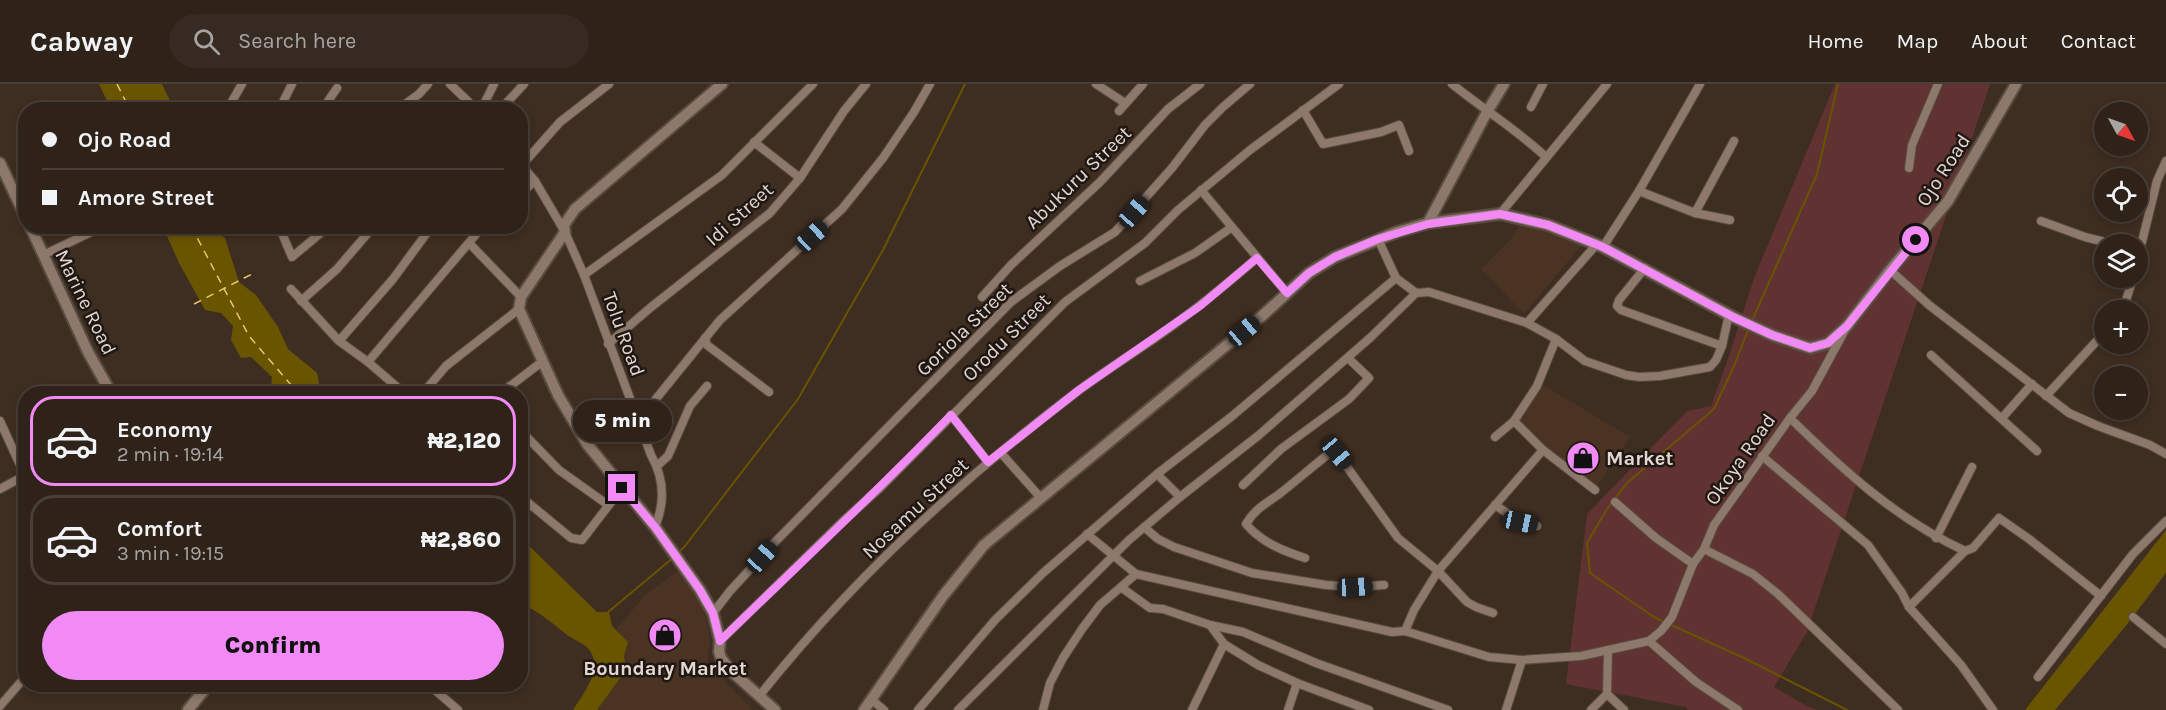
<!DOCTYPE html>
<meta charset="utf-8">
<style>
:root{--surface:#2e2219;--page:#362a22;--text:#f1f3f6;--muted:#a7a4a2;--line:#493f38;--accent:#f18af4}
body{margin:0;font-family:Karla,sans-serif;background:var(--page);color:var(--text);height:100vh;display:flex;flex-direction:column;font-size:22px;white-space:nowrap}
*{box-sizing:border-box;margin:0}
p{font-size:20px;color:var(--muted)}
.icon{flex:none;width:33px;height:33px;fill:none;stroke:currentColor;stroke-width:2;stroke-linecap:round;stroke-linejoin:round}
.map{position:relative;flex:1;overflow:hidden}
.sheet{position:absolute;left:18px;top:302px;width:510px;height:306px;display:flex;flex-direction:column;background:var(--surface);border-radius:24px;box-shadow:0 3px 9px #0003,0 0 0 2px var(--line)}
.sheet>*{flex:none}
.top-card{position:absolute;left:18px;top:18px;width:510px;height:132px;border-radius:24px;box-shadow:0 3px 9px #0003,0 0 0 2px var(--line);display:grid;align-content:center;height:132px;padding:0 24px;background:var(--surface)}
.needle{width:39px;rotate:130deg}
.buttons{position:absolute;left:2094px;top:18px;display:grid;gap:12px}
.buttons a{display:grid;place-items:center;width:54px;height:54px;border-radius:50%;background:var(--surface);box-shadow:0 3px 9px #0003,0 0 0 2px var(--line);font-size:30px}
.end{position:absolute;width:27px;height:27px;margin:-14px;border:8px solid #f18af4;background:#111;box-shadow:0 0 0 3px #111}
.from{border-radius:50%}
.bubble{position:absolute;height:42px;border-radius:21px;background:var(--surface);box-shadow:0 3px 9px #0003,0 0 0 2px var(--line);font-size:20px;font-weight:800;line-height:42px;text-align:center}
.car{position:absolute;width:18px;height:36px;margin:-18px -9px;border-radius:8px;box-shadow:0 0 4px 2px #0007;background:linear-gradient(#222 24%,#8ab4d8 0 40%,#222 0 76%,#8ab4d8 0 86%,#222 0)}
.top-card b{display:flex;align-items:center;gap:21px;height:57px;font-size:22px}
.top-card b+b{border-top:2px solid var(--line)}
.top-card i{width:15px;height:15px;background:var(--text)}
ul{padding:10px 0 0;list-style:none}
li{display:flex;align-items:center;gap:18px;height:90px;margin:0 12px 9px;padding:0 12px;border:3px solid var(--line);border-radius:24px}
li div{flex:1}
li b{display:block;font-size:22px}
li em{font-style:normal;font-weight:800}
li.current{border-color:var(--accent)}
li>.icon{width:54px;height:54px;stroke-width:1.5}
.primary-button{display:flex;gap:12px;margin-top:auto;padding:12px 24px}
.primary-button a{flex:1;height:69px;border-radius:36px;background:var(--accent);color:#111;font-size:24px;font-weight:800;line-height:69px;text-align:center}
header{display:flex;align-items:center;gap:36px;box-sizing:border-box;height:84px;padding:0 30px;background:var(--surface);border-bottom:2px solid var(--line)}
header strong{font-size:28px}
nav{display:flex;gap:33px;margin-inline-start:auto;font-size:21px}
.search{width:420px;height:54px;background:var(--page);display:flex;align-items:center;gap:15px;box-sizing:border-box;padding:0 21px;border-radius:33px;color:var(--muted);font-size:22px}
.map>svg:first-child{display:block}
.built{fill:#4a3323}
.green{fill:#613232}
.water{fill:#695400}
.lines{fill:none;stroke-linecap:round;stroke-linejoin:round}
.stream{stroke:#695400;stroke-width:2}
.ferry{stroke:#e8c967;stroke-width:1.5;stroke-dasharray:8 6;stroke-linecap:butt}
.minor-casing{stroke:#594b41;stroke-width:10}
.tertiary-casing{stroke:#594b41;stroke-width:14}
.secondary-casing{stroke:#594b41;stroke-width:14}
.minor{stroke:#8d796b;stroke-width:8}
.tertiary{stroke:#8d796b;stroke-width:10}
.secondary{stroke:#8d796b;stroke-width:10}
.route{stroke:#f18af4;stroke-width:8}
.labels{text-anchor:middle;stroke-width:5;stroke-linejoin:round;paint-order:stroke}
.street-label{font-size:20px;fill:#e3d7d0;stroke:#1f1712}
.poi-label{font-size:20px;font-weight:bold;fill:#e3d7d0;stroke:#1f1712;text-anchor:start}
</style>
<header>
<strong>Cabway</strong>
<div class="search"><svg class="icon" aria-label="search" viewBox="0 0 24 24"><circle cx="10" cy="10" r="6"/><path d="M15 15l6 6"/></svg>Search here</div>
<nav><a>Home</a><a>Map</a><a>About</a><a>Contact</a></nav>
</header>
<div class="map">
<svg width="2166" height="626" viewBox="0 0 2166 626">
<rect width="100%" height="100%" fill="#3e2d21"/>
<g class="built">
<polygon points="1519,142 1550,148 1582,161 1524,230 1481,185 1510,156"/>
<polygon points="1537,297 1630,353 1592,409 1510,340"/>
<polygon points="681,485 702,520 707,539 710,556 707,579 753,626 597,626 626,586 624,572 628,558 616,546 645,511"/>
</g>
<polygon class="green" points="1835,0 1990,0 1807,548 1774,603 1807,622 1817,626 1688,626 1686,623 1566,600 1587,430 1687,327 1711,322 1729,272 1754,194"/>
<g class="water">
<polygon points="99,0 162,0 174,25 111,25"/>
<polygon points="163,143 213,143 215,147 225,154 239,198 256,211 278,243 288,265 317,289 320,304 326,309 266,309 271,304 272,293 251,273 241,274 231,256 233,242 221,229 205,226 179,179"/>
<polygon points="2166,446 2166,489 2125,543 2055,626 2025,626"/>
<path d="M521 454 597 528H609L612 542 628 558 624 572 626 586 597 626H573C583 610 603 586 590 567 586 560 574 556 567 551 552 539 539 527 521 520Z"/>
</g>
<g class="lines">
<g class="stream">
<polyline points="1751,239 1817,90 1838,0"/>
<polyline points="678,469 685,462 798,315 883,166 965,0"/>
<polyline points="607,529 674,473"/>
<polyline points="1664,538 1654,533 1590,489 1587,459 1607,425 1627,399 1714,325 1734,282 1749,244"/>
<polyline points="1669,540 1744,574 1847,626"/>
</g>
<g class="ferry">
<polyline points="117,0 130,26"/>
<polyline points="191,142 249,252 298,309"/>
<polyline points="194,220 252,190"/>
</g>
<g class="minor-casing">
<g id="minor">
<polyline points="450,0 477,26"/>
<polyline points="1096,0 1125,19"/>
<path d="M1452 0C1483 25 1517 46 1546 73"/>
<polyline points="1531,23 1543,0"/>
<polyline points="227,26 242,0"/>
<polyline points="279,26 292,0"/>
<polyline points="322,26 337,4"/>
<polyline points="397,26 419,10 428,0"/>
<polyline points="481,26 494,0"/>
<polyline points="500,26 524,0"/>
<polyline points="1303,26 1323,60 1381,48 1399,41 1409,67"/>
<polyline points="1119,27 1143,0"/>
<polyline points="754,58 800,94"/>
<path d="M520 79 535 97 565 148 584 191 651 371C664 394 665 419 655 443"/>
<polyline points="522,81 560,38 609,0"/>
<polyline points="1909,84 1912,61 1938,0"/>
<polyline points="1201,106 1287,209"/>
<polyline points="1639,107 1695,129 1730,136"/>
<polyline points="520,110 535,97"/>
<polyline points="1695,129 1734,57"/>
<polyline points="1500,130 1607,0"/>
<polyline points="2041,137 2085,153 2113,160"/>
<polyline points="279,142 292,173 329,142"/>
<polyline points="1378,155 1396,194 1416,209 1429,208 1527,239 1556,255 1585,277 1626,291 1639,293 1660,292 1710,283 1716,276 1722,262 1729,230"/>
<polyline points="470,160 521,213"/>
<polyline points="1603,163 1639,107 1700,0"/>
<polyline points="43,171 104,142"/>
<polyline points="2138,174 2157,97 2166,77"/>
<polyline points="1645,184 1619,216 1617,222 1621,226 1722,262"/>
<polyline points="1890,186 1929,221 2069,329 2098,342 2150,361 2166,370"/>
<polyline points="584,191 722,91 813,0"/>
<polyline points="1140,197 1195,169 1232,143"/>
<polyline points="291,205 339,257 368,278 404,309"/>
<polyline points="982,213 1011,181 1100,98 1168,25 1200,0"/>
<polyline points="301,217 337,185 374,142"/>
<polyline points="2123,226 2133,194"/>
<polyline points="1527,239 1597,160"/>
<polyline points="705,254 707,261 769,308"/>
<polyline points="1556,255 1537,302 1514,337 1543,366 1595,406"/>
<polyline points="339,257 393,195 432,142"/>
<polyline points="608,260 650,224 770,129 800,94 844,27 866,0"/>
<polyline points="1931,271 2037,367"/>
<polyline points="368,278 483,142"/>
<polyline points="423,309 446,282 519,225"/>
<polyline points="501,309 543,277"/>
<polyline points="2046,312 2104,249"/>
<polyline points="951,331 988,378"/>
<path d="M1790 334C1843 386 1896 435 1965 467"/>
<polyline points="2002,334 2032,300"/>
<polyline points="0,337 26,394"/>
<polyline points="638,337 720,236 842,125 883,74 914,28 930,0"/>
<polyline points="520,346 559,386 608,421"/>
<polyline points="1495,353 1514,337"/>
<polyline points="1001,369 1040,413"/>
<polyline points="1762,372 1868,461 1902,509 1909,523 1961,581 1993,626"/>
<polyline points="657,382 668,372 690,322 707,302"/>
<polyline points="1157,390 1180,413"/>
<polyline points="1243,401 1281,365 1349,315 1369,294 1348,274"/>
<polyline points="0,405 24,392"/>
<polyline points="520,412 571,454 582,456 622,404"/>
<polyline points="1615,418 1656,454 1693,480"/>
<polyline points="1495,421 1520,438 1537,442"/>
<polyline points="1144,443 1158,455 1174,463 1252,489 1326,501 1355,503 1384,501"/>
<polyline points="1087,450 1136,490 1392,548 1405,547 1489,573 1522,576 1581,572 1649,557 1661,547 1672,533 1693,480 1704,465 1714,441 1790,334 1812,307 1845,246"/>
<polyline points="1936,454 1972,383"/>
<polyline points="1704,465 1753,490 1778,510 1898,626"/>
<path d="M1305 474C1283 467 1261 458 1246 440 1254 426 1265 420 1278 411 1296 397 1313 382 1331 368L1337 369 1398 454 1438 487 1467 518 1476 523 1493 529"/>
<polyline points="1122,504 1150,524 1163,525 1210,541 1224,560 1258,581 1297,599 1369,626"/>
<polyline points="1909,523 1965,467 1973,464 1999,434 2029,455 2101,512"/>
<polyline points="713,529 730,507 777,456 1011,218 1060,182 1115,148 1172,84 1205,41 1223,23 1250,0"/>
<polyline points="2133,533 2166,560"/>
<polyline points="1210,541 1243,548 1316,579 1448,626"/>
<polyline points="1405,547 1414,526 1438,487 1543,366"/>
<polyline points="720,557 842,438 880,404 1065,218 1145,159 1178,126 1250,66 1339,0"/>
<polyline points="1649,557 1696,598 1738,626"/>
<polyline points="2038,593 2133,470 2166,437"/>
<polyline points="428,600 458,626"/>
<polyline points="1607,610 1624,626"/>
<path d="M760 611C851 497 961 395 1078 307 1107 285 1139 266 1168 245 1199 223 1228 199 1257 174"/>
<polyline points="872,616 884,626"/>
<polyline points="0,622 26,592"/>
<polyline points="918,626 995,536 1043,489 1157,390 1231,333 1396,194"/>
<polyline points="958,626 1129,456 1180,413 1259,351 1371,253 1416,209"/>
<polyline points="1043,626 1050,599 1063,574 1082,545 1100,521 1136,490"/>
<polyline points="1192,626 1224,560"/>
<polyline points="1288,626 1297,599"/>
<polyline points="1506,626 1522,576"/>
<polyline points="1591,626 1607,610 1608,566"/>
</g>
</g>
<g class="tertiary-casing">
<g id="tertiary">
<polyline points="0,79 26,134"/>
<polyline points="1428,139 1487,28 1504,0"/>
<polyline points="30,142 88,268 111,309"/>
<polyline points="188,626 209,600"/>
<polyline points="864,626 943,512 984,461 1262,232 1309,189 1335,173 1397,148 1428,139 1500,130 1548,141 1603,163 1733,233 1772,251 1810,264 1828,259 1847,242 1890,186 1948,117 2016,0"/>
</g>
</g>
<g class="secondary-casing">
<polyline id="secondary" points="722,0 575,125 564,141 565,148 521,213 519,225 558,311 587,360 655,443 700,506 713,529 720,557 719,568 721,574 730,586 775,626"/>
</g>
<use href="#minor" class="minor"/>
<use href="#tertiary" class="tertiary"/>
<use href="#secondary" class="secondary"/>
</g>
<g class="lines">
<path class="route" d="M622 404 655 443 700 506 713 529 720 557C797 482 876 409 951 331L988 378 1079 306 1200 222 1257 174 1287 209 1309 189 1335 173 1378 155 1428 140 1500 130 1548 141 1603 163 1733 233 1772 251 1810 264 1828 259 1847 242 1916 156"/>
</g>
<defs>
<g id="shop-disc" transform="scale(1.725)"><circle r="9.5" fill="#f18af4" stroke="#1f1712"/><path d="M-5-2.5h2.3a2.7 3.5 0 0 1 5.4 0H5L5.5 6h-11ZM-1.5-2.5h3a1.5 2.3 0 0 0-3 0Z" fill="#111"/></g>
</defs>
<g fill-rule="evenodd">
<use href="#shop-disc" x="1583" y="374"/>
<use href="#shop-disc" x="665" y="551"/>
</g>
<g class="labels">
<g class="street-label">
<text transform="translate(1943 86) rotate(-57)" y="7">Ojo Road</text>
<text transform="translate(1078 93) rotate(-44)" y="7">Abukuru Street</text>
<text transform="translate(739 130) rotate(-42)" y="7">Idi Street</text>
<text transform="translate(86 218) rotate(64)" y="7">Marine Road</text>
<text transform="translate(964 245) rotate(-44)" y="7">Goriola Street</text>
<text transform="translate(624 250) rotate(70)" y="7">Tolu Road</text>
<text transform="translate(1006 253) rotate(-45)" y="7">Orodu Street</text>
<text transform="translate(1740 375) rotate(-55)" y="7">Okoya Road</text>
<text transform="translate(915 424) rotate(-43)" y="7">Nosamu Street</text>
</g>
<g class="poi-label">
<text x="1606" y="381">Market</text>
<text x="665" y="591" text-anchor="middle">Boundary Market</text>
</g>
</g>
</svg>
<div class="buttons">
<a><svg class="needle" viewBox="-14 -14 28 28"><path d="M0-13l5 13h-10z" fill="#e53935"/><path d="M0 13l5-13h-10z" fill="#a7a4a2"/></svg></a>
<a><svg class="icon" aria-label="locate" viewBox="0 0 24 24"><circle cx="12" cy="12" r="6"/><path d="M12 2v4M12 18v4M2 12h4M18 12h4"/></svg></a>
<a><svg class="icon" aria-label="layers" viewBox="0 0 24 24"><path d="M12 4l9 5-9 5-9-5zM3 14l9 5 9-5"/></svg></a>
<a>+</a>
<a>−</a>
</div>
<i class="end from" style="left:1916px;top:156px"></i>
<i class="end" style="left:622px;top:404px"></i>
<div class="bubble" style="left:573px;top:316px;width:99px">5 min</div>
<i class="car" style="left:1134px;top:128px;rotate:41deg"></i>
<i class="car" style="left:812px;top:152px;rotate:47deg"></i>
<i class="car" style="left:1244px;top:247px;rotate:50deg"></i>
<i class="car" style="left:1337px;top:369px;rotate:140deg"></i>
<i class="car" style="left:1520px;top:438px;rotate:102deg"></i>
<i class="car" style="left:762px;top:473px;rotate:42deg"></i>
<i class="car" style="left:1355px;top:503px;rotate:87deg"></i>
<div class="top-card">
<b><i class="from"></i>Ojo Road</b>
<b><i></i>Amore Street</b>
</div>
<section class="sheet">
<ul>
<li class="current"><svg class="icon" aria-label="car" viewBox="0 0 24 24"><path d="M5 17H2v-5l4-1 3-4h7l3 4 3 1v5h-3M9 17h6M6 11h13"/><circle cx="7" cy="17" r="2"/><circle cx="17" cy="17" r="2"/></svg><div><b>Economy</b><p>2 min · 19:14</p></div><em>₦2,120</em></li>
<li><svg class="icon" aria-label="car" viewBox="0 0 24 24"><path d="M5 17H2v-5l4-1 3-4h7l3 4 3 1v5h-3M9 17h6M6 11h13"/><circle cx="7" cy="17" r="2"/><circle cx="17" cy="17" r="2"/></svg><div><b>Comfort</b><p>3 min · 19:15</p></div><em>₦2,860</em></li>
</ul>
<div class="primary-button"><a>Confirm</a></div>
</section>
</div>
